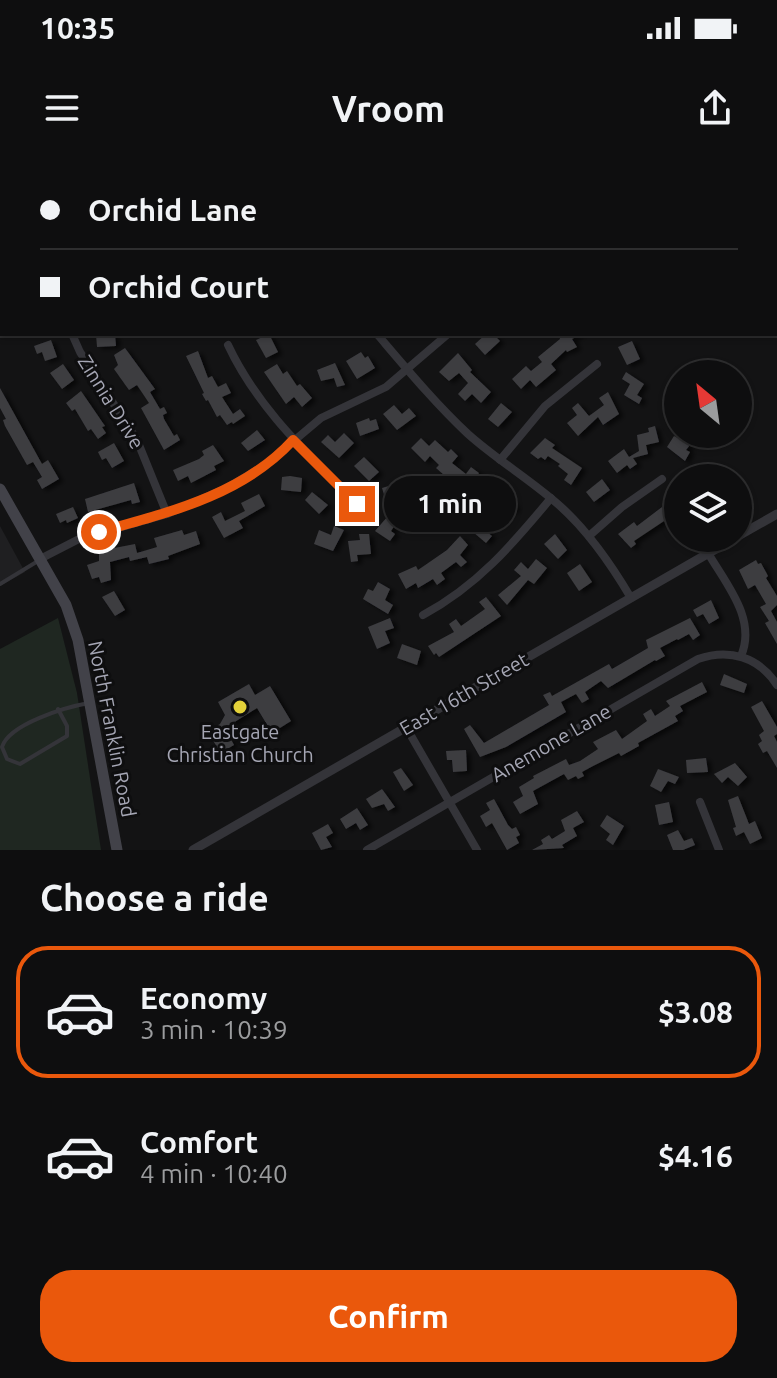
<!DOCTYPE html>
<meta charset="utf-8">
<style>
:root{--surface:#0e0e0f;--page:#1c1c1d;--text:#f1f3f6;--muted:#9b9c9e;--line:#2e2e2f;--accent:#ea580c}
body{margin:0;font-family:Ubuntu,sans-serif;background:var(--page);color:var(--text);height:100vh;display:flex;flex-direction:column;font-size:30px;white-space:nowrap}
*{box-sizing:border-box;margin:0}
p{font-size:26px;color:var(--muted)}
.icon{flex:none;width:44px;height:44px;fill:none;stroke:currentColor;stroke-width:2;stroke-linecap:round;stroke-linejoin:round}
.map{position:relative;height:690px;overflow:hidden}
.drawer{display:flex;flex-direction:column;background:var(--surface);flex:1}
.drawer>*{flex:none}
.top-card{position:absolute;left:0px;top:0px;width:778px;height:176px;box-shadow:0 2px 6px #0004,0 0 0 2px var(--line);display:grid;align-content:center;height:176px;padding:0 40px;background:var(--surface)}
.needle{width:52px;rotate:331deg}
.controls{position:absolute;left:664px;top:200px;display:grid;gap:16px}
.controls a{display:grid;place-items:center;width:88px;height:88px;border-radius:50%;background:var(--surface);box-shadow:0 2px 6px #0004,0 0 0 2px var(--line);font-size:40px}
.end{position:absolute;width:36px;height:36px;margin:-18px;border:10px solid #ea580c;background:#fff;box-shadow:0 0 0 4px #fff}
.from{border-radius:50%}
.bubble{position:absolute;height:56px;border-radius:28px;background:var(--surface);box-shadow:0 2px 6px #0004,0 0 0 2px var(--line);font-size:26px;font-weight:700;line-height:56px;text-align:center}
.top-card b{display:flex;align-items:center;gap:28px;height:76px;font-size:30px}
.top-card b+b{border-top:2px solid var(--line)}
.top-card i{width:20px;height:20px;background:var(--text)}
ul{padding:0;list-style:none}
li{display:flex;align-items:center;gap:24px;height:132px;margin:0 16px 12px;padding:0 24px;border:4px solid transparent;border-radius:32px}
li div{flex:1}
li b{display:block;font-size:30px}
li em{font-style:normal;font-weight:700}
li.selected{border-color:var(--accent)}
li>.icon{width:72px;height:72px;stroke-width:1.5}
h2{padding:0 40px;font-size:36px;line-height:96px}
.action{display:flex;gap:16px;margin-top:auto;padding:16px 40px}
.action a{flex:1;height:92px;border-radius:32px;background:var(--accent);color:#fff;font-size:32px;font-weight:700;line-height:92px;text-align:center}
.status{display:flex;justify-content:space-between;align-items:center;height:56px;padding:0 40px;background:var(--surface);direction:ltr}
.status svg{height:22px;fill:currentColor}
header{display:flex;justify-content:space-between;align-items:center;height:104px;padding:0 40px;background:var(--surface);font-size:36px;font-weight:700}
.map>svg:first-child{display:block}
.built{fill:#1f1f21}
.green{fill:#1f2721}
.building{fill:#3d3d41;filter:url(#shadow)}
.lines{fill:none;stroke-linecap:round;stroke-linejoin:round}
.service{stroke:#343439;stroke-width:4}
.minor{stroke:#343439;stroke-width:8}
.tertiary{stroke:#343439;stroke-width:9}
.secondary{stroke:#424249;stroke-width:11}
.route{stroke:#ea580c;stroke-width:10}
.poi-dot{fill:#e4d23a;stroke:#0e0e0f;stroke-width:3}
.labels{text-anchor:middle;stroke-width:6;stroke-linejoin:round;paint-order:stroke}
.street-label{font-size:20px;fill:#a5a6b4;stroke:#0e0e0f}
.poi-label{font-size:20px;fill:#a5a6b4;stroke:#0e0e0f}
</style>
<div class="status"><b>10:35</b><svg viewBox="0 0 49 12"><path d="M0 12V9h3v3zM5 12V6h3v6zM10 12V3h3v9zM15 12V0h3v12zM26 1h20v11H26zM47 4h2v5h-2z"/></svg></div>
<header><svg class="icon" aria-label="menu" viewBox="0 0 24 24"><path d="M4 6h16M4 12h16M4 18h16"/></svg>Vroom<svg class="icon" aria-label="share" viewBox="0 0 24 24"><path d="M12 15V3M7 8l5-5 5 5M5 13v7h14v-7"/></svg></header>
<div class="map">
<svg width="777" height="690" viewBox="0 0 777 690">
<defs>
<filter id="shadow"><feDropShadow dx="4.5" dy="2.5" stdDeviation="2" flood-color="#0009"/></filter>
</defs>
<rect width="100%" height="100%" fill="#131314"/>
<polygon class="built" points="0,366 25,412 0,426"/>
<polygon class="green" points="58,458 77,533 101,690 0,690 0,489"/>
<g class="building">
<polygon points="96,174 115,174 116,186 97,187"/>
<polygon points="269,174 278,192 266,198 256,180"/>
<polygon points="486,174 493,174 500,181 485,195 475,184"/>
<polygon points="559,174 582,174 572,179 577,187 567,192 566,190 551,204 556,210 536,227 530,220 521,229 512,219 526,206 531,211 542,202 538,197 560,179"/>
<polygon points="51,180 57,197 45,201 42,192 37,194 34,186"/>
<polygon points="632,181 640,199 627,205 618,187"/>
<polygon points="125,188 155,229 150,232 160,249 164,247 167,253 163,255 164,259 174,276 177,274 180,280 164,290 141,248 149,243 137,225 129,230 114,209 118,205 114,195"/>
<polygon points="198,191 208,218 212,216 218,227 226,223 231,233 222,237 233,254 240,249 245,256 233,264 232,262 227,265 220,255 217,257 208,240 206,241 202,234 204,233 186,196"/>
<polygon points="361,192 365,198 368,196 375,208 357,219 346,201"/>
<polygon points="458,193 472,210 470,212 491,232 481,243 472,234 465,241 458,234 468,223 459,213 449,221 439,212"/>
<polygon points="335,203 345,225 337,227 334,218 321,221 317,210"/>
<polygon points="63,204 74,220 62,229 50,213"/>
<polygon points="277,204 283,214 287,211 297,226 300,224 312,238 302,247 294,237 286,244 264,212"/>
<polygon points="626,212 644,224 637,235 642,238 639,244 624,235 630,224 622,219"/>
<polygon points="0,228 42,304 48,300 59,319 42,329 37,320 42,317 33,302 27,305 5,266 3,260 6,259 0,248"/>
<polygon points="81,231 105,266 102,267 106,273 98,279 91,269 88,271 75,249 72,251 66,243"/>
<polygon points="608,232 619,254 603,265 598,257 578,276 567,263 577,255 572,248 578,243 589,256 604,245 599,238"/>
<polygon points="501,243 512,252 498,267 488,259"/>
<polygon points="394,245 402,254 409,248 416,256 397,270 383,254"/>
<polygon points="369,258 370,261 376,259 379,269 360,276 356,263"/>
<polygon points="655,266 659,282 646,285 648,294 633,298 637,304 630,309 627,305 617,313 608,301 624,289 629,297 639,291 637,275 649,272 648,268"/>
<polygon points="257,270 265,280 248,291 241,283"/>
<polygon points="344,273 354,283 339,298 321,282 328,275 335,282"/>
<polygon points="674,276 690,285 686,290 690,292 685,301 667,287"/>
<polygon points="421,278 429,286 435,280 448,292 451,289 458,296 452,303 466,314 471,307 479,313 474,320 485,328 475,342 463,331 465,328 454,320 452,322 436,308 439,305 430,296 425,302 411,288"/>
<polygon points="545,278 555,285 552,288 582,308 571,325 564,320 568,314 558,306 560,304 548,296 545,300 541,297 538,299 530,293"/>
<polygon points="114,283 124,301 112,308 106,298 102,300 98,292"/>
<polygon points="213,285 224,301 214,306 216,310 191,323 188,316 178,321 173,310 199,299 204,295 202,291"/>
<polygon points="364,297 379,312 369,321 354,306"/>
<polygon points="290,316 302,318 301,332 281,330 282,317"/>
<polygon points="602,319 610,330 594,342 586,332"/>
<polygon points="134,323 140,342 132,344 131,340 88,352 85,339"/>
<polygon points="399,323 400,328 405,326 408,334 403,335 405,343 395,346 392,336 385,338 382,328"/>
<polygon points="312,332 328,345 319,354 305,340"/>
<polygon points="505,332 516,348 504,356 498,346 494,349 490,343"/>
<polygon points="259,334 265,346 239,361 243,368 224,378 212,357 221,352 225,361 245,351 241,343"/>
<polygon points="678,343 678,363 670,369 664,361 634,381 636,384 631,388 618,374 634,362 637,366 662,347 665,352"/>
<polygon points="73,347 78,358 67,363 66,360 60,363 56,354"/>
<polygon points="388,356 397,362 391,371 395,374 390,381 375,371"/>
<polygon points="484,359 492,365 487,372 492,376 486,383 473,372"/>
<polygon points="334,366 344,370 333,391 314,384 319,370 331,375"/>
<polygon points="182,370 184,375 196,371 200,384 168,396 169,399 149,404 147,397 130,401 129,397 110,402 111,420 101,423 99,417 92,419 87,405 99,401 99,391 135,384 137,393 157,387 154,378"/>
<polygon points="359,374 369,374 371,394 357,395 358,401 351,402 348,381 360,380"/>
<polygon points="555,374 567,390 558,399 544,384"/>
<polygon points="460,376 468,385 460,395 467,402 461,407 456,402 441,413 445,419 437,425 433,419 418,428 416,423 406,429 398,414 416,406 418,410 447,390"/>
<polygon points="536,399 547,408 534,424 528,420 507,445 498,435 521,416 514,410 521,402 528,409"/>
<polygon points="756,400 758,404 761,403 768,416 766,418 777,436 777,445 771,451 777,462 777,484 765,463 769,461 760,447 766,444 755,425 748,429 739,410"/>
<polygon points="580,404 592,422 579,431 567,413"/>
<polygon points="378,422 390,429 385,440 393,445 388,454 363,439 368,429 373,431"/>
<polygon points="114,431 125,450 115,456 102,437"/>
<polygon points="486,437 501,456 439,497 436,493 434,495 428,486 454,472 449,464 456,459 461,466 485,449 479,442"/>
<polygon points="711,440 719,458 709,464 703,454 697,457 693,450"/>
<polygon points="390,458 394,468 385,471 390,483 377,489 368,467"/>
<polygon points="690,458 700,475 693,480 689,474 678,480 677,479 660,488 665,496 656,501 655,500 608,528 601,521 585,532 589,539 582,543 576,534 561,542 566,552 506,587 480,597 464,569 470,565 484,583 549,545 543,535 550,532 552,536 609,504 612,509 648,488 646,480"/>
<polygon points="402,484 421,491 417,505 397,498"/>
<polygon points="724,514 747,524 744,533 720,525"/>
<polygon points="702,522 707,532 680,546 683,551 675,556 678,561 638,583 639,586 621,596 619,593 593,606 582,612 584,616 578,619 576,616 568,620 564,614 533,631 538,644 520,654 513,642 523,636 519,627 534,618 533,616 566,599 569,605 580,601 598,589 593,582 616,570 622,579 647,561 643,554 651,549 655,556 670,546 666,541"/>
<polygon points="249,524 255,535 270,526 291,561 272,573 257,548 225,568 234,585 220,593 208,571 220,564 225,555 218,542"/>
<polygon points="762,541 777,567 777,574 774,576 777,582 777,608 767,591 763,593 758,584 762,581 759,575 764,571 751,547"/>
<polygon points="466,590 467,611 453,612 452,600 447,600 446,591"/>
<polygon points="706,598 708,612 687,613 686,600"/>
<polygon points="735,603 747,617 738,626 728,617 722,623 714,614"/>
<polygon points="401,608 413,625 404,631 393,612"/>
<polygon points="658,609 679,617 675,624 668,621 661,632 650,626"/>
<polygon points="382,629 395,647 388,651 384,644 372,648 366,639"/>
<polygon points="738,636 749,664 755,661 762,678 750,684 744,672 736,676 733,668 736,667 728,640"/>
<polygon points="494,639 508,665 512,669 516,667 520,675 516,677 519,683 507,690 492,663 486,667 480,656 490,650 486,643"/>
<polygon points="669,642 673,662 659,665 655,645"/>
<polygon points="357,648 368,665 360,670 356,663 346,669 340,659"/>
<polygon points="577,651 584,662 573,668 577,676 562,685 564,688 532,690 543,684 541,680 549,675 552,679 565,671 561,660"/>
<polygon points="607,655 624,666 613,685 606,680 610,674 600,666"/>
<polygon points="328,664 333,673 326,677 332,687 321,690 312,673"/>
<polygon points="678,670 684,681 692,678 695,685 683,690 673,690 667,675"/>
</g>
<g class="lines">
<g class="service">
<polyline points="0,424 38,401"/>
<path d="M58 549 67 566V576L20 604 7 599 2 587C9 564 66 547 89 543"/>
</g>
<g class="minor">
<polyline points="483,0 485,2"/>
<polyline points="165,2 168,0"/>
<polyline points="0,63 2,66"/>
<polyline points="72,174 80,192 137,280 167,354"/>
<path d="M377 174C406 208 435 243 468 274 497 300 531 320 560 346 589 372 611 404 631 438"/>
<path d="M228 185C258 249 308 294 357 344"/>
<polyline points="500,300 545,246 597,204"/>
<polyline points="589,376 622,347 662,319"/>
<path d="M708 393C726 424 757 459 741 496"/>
<polyline points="40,399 77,380 167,354 225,329 264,306 321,258 386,227 448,174"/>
<path d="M423 455C477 426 512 385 551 338"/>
<polyline points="406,567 477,690"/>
<polyline points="700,642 719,690"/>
<path d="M367 690 698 499C729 488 759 497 777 525"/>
</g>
<g class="tertiary">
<polyline points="738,376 777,354"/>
<polyline points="193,690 735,378"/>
</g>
<polyline class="secondary" points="0,329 66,445 78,480 117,690"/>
</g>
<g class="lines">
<path class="route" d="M99 372C167 353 243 335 293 280L357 344"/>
</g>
<circle class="poi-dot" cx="240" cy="547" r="8"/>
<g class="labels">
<g class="street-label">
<text transform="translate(111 242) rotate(58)" y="7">Zinnia Drive</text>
<text transform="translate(464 534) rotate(-30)" y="7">East 16th Street</text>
<text transform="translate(112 569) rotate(79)" y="7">North Franklin Road</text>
<text transform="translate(551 583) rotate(-30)" y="7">Anemone Lane</text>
</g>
<g class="poi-label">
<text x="240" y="579">Eastgate<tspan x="240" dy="23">Christian Church</tspan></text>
</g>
</g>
</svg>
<div class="controls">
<a><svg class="needle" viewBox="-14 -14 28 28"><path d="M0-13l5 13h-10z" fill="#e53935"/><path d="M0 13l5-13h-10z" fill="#9b9c9e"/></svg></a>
<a><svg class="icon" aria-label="layers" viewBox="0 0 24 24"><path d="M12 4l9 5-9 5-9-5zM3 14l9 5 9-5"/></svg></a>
</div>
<i class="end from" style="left:99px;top:372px"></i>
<i class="end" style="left:357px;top:344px"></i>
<div class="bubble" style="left:384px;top:316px;width:132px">1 min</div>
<div class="top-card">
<b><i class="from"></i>Orchid Lane</b>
<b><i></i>Orchid Court</b>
</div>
</div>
<section class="drawer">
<h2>Choose a ride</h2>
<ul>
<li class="selected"><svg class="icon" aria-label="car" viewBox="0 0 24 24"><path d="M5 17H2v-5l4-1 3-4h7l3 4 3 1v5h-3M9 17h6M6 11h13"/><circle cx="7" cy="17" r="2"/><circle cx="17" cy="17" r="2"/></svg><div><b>Economy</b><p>3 min · 10:39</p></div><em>$3.08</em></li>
<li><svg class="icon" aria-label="car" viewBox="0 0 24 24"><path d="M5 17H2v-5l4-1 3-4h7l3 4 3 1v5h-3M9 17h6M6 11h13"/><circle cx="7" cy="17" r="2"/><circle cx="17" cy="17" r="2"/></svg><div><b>Comfort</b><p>4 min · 10:40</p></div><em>$4.16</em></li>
</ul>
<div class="action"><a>Confirm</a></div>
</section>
